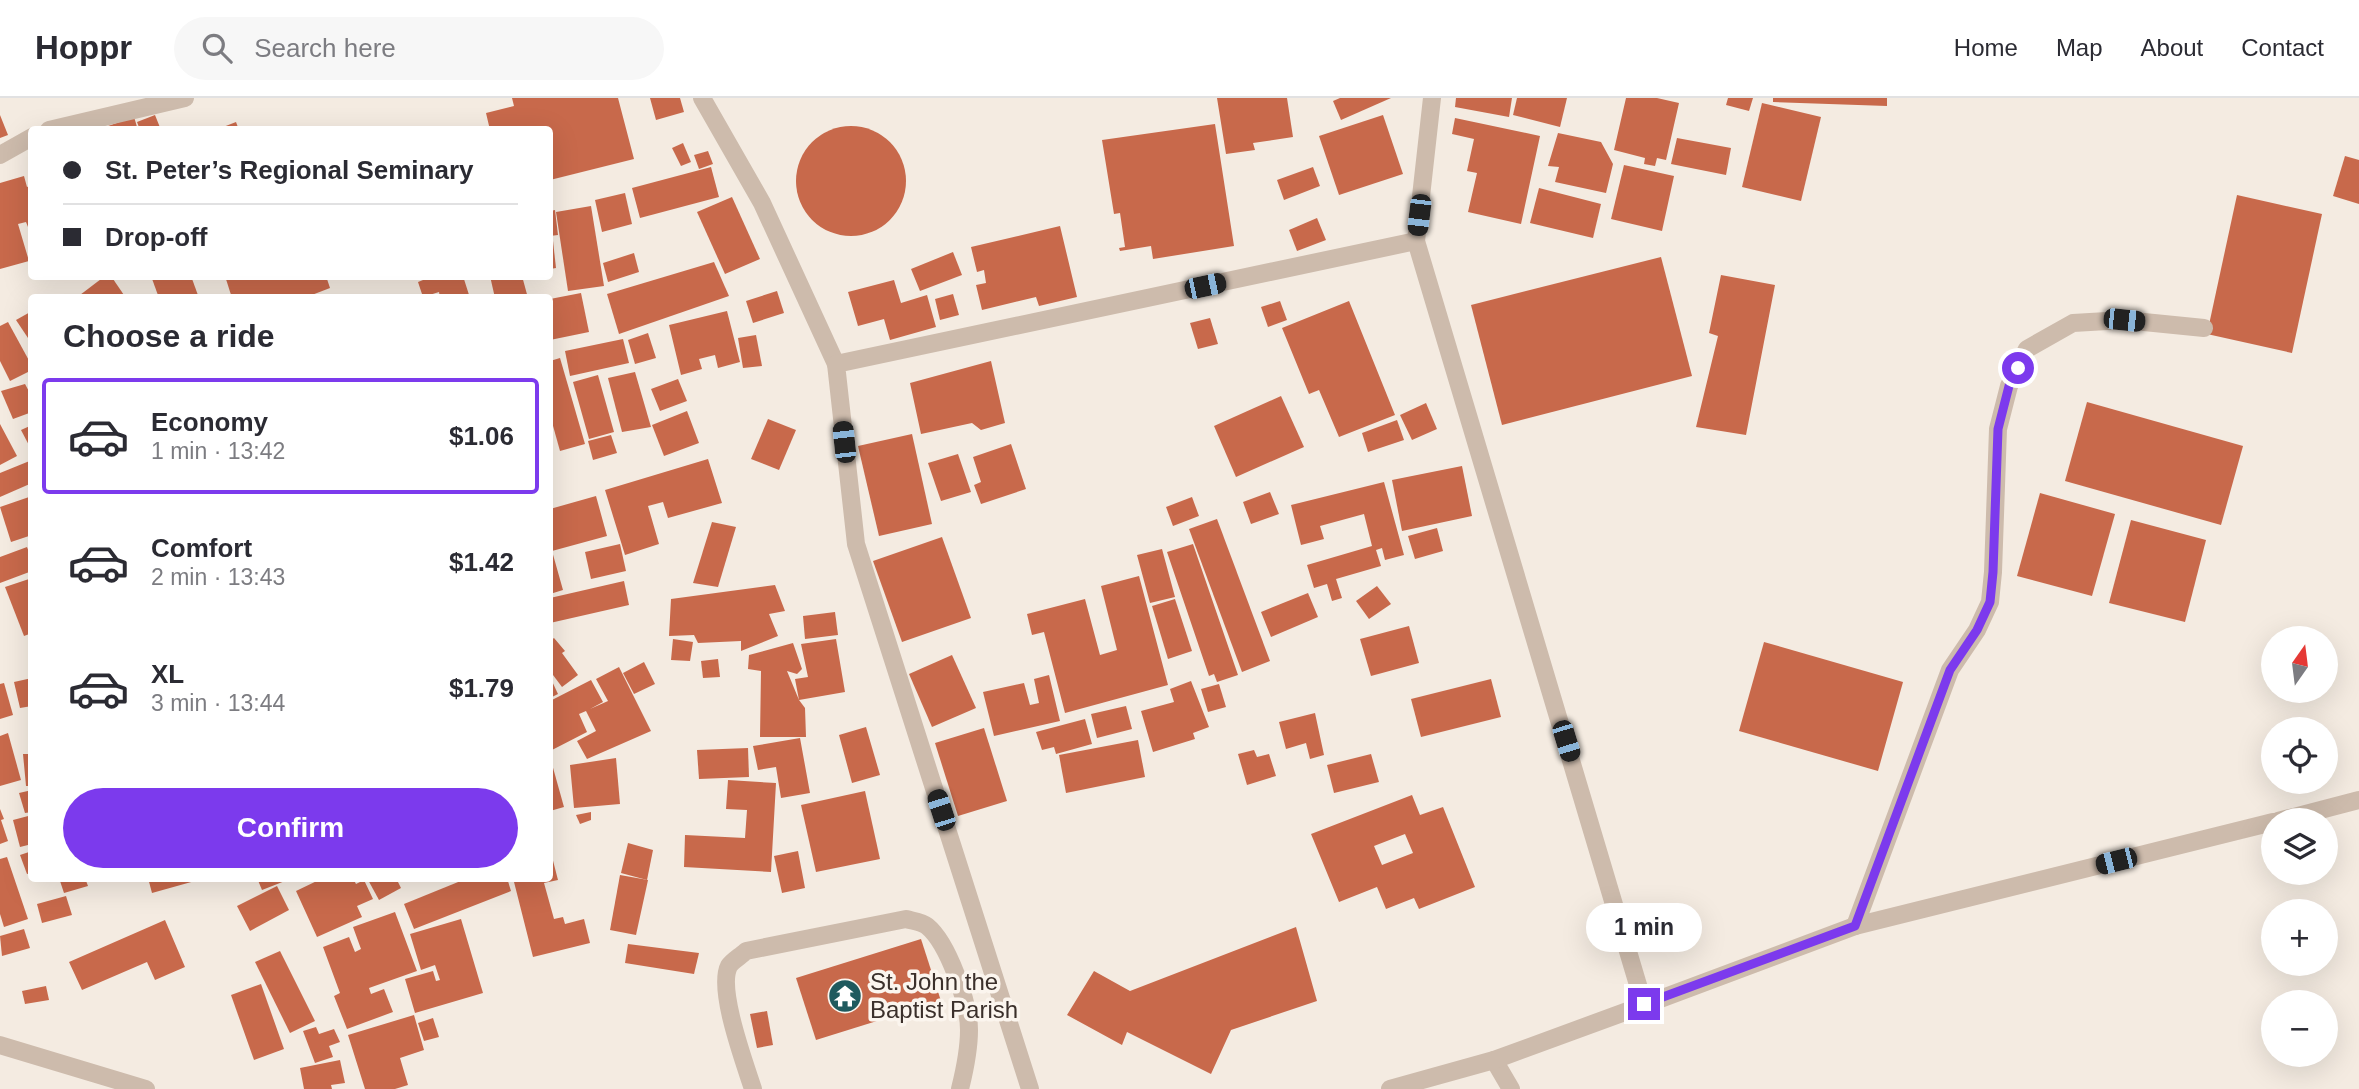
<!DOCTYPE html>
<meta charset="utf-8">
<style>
:root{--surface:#fff;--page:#f7f7f7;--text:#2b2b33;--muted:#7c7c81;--line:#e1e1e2;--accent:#7c3aed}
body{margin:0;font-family:Helvetica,sans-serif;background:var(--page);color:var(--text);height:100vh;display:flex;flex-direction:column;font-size:26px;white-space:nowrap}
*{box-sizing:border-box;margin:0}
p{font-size:23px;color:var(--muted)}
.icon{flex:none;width:38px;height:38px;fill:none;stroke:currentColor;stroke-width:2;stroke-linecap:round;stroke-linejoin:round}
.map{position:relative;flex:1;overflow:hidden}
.side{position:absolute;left:28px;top:196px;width:525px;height:588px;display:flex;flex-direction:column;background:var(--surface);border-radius:7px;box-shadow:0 7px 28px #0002}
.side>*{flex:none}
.top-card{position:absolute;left:28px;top:28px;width:525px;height:154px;border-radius:7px;box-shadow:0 7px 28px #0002;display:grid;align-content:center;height:154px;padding:0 35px;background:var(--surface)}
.needle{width:46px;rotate:14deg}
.controls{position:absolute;left:2261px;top:528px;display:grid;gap:14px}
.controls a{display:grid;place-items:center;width:77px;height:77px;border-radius:50%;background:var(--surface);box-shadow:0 7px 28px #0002;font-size:35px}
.end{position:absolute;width:32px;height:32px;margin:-16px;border:9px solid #7c3aed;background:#fff;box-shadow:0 0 0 4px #fff}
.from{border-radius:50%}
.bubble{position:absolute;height:49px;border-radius:24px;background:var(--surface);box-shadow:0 7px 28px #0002;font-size:23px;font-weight:800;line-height:49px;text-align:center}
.car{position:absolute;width:21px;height:42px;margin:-21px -10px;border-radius:9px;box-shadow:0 0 5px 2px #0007;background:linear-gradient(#222 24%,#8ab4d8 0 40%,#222 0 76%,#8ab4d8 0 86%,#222 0)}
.top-card b{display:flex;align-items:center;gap:24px;height:66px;font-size:26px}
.top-card b+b{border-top:2px solid var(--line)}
.top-card i{width:18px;height:18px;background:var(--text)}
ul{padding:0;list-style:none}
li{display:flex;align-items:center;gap:21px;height:116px;margin:0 14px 10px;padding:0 21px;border:4px solid transparent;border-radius:7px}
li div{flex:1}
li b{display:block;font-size:26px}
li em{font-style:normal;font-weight:800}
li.on{border-color:var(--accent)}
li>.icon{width:63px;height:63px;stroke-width:1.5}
h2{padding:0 35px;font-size:32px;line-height:84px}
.button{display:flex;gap:14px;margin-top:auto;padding:14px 35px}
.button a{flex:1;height:80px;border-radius:42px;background:var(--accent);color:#fff;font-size:28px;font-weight:800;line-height:80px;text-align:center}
header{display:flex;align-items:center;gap:42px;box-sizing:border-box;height:98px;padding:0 35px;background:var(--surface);border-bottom:2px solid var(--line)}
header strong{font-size:33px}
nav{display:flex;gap:38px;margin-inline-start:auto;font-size:24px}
.search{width:490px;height:63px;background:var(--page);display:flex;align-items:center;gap:18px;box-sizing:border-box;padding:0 24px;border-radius:38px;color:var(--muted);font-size:26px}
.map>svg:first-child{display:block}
.building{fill:#c8694b;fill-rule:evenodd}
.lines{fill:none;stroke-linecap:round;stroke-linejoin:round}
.lane{stroke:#cdbbac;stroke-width:18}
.street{stroke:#cdbbac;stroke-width:18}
.route{stroke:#7c3aed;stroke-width:9}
.labels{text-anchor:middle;stroke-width:7;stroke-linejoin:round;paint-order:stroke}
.poi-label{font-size:24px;fill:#3b302b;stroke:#fbf5ee;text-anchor:start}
</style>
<header>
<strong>Hoppr</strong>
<div class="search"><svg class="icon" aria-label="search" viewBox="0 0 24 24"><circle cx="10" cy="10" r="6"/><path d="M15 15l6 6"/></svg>Search here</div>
<nav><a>Home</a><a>Map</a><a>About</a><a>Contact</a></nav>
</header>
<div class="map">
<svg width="2359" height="991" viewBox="0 0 2359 991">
<rect width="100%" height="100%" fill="#f4ebe1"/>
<g class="building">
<polygon points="512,0 618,0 634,61 550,82 550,32 490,32 486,15 514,8"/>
<polygon points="650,0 680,0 684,14 656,22"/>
<polygon points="1217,0 1287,0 1293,39 1253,45 1255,52 1226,56"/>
<polygon points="1340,0 1391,0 1341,22 1333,3"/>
<polygon points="1456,0 1512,0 1509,19 1455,9"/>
<polygon points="1517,0 1567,0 1560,29 1513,17"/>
<polygon points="1626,0 1657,0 1679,5 1666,62 1657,60 1655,68 1644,66 1645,60 1614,52"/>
<polygon points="1728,0 1753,0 1749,13 1726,7"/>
<polygon points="1773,0 1887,0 1887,8 1773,4"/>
<polygon points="1762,5 1821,19 1801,103 1742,89"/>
<polygon points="0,17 8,37 0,40"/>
<polygon points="155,17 161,32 140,32 137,24"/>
<polygon points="1383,17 1403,76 1339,97 1319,38"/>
<polygon points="134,19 138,32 110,32 108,28"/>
<polygon points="1455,20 1540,38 1521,126 1468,114 1477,75 1467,73 1474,41 1452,36"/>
<polygon points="236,24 239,32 218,32 218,31"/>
<polygon points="1215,26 1234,148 1153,161 1151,148 1120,153 1119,150 1125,149 1120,115 1114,116 1102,42"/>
<circle cx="851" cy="83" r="55"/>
<polygon points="1558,35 1601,44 1613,66 1606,95 1555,84 1559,69 1548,68"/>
<polygon points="1677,40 1731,50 1726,77 1671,66"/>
<polygon points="683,45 691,64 681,68 672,50"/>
<polygon points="708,53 713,66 699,71 694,57"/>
<polygon points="2345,58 2359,62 2359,106 2333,98"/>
<polygon points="1624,67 1674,78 1662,133 1611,121"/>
<polygon points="711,69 719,99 640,120 632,90"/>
<polygon points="1313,69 1320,88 1284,102 1277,82"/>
<polygon points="24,78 27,89 32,87 32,139 26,124 18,126 29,163 0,171 0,85"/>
<polygon points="1539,90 1601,106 1593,140 1530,125"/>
<polygon points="625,95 632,126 602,134 595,102"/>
<polygon points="2237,97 2322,116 2292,255 2207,236"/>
<polygon points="732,99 760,161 725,176 697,114"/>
<polygon points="591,108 604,188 568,193 556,114"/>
<polygon points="555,112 558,137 550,138 550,113"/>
<polygon points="1317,120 1326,142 1297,153 1289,132"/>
<polygon points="1060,128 1077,199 1039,208 1036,199 982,212 976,187 986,185 984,172 977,174 971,149"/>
<polygon points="553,143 556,170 550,171 550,144"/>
<polygon points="953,154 962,177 920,193 911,171"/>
<polygon points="634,155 639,174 608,184 603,165"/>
<polygon points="1661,159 1692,278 1502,327 1471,207"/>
<polygon points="714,164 729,198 619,236 607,196"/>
<polygon points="1721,177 1775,187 1746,337 1696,329 1718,238 1709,235"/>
<polygon points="105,178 111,178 126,200 76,200"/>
<polygon points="151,178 191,178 199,200 159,200"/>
<polygon points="225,178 326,178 330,190 304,200 232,200"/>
<polygon points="433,178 463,178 470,200 440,200 439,194 423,199 418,184"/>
<polygon points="490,178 522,178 528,200 495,200"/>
<polygon points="894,182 901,205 927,197 936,229 890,242 884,221 858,228 848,194"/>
<polygon points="777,193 784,215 753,225 746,203"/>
<polygon points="581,195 589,234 550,242 550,201"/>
<polygon points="953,196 959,217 940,222 935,201"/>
<polygon points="1280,203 1287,222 1268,229 1261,209"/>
<polygon points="1349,203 1395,317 1339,339 1319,292 1309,296 1282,230"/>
<polygon points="32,213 32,246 16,222"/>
<polygon points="727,213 740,264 718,270 715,257 699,261 702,271 681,277 669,227"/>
<polygon points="1210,220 1218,246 1198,251 1190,225"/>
<polygon points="8,224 32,268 32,272 10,283 0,263 0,228"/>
<polygon points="648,235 656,260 635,266 628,242"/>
<polygon points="756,237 762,268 743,270 738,240"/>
<polygon points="623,241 629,265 570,278 565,253"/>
<polygon points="560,260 585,346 560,353 550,317 550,263"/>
<polygon points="991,263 1005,325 981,332 972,325 921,336 910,285"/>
<polygon points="635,274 651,329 622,334 608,280"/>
<polygon points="598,277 614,334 589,341 573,284"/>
<polygon points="678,281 687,303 660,313 651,291"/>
<polygon points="25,286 32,299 32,314 13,321 1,293"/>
<polygon points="1281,298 1304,349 1236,379 1214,328"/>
<polygon points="2087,304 2243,348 2221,427 2065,383"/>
<polygon points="1426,305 1437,331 1412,342 1400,317"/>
<polygon points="687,313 699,345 664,358 652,327"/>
<polygon points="768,321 796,332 779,372 751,361"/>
<polygon points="1397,322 1404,342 1368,354 1362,335"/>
<polygon points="0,326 17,358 0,367"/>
<polygon points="32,327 32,353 21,332"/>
<polygon points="912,336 932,426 879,438 858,348"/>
<polygon points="611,337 617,355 593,362 588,343"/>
<polygon points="1011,346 1026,391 981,406 974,387 981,384 973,359"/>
<polygon points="958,356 971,394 941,403 928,365"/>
<polygon points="708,361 722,405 668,420 663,404 648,408 659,446 625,457 605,392"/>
<polygon points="32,362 32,385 0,399 0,375"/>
<polygon points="1462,368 1472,418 1402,433 1392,382"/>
<polygon points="1384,384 1404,457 1385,462 1382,450 1376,452 1381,468 1336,481 1342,500 1332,503 1327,486 1314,490 1307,467 1372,448 1364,416 1320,428 1324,441 1301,447 1291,407"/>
<polygon points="1270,394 1279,416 1251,426 1243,404"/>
<polygon points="2040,395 2115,416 2092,498 2017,478"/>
<polygon points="32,398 32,437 11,444 0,409"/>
<polygon points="596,398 607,438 552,453 563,492 550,496 550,411"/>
<polygon points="1192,399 1199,418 1173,428 1166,409"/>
<polygon points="1217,421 1270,563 1242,574 1189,431"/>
<polygon points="2131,422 2206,442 2185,524 2109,505"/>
<polygon points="712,424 736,429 718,489 693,485"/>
<polygon points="1437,430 1443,453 1415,461 1408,438"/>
<polygon points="942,439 971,520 902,544 873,463"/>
<polygon points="620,446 626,473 591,481 585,454"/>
<polygon points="1193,446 1238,577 1217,584 1214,576 1209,578 1167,454"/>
<polygon points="27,449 32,462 32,473 0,485 0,459"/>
<polygon points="1162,451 1175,499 1150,505 1137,457"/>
<polygon points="1139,478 1168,587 1065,615 1044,534 1032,537 1027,516 1085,501 1100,557 1117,552 1101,488"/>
<polygon points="32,480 32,535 24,538 5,489"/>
<polygon points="624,483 629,507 550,525 550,500"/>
<polygon points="775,487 785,513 769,516 778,538 741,553 741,543 698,545 694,537 669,538 671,501"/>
<polygon points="1377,488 1391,506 1369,521 1356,503"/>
<polygon points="1308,495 1318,519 1271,539 1261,514"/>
<polygon points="1175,501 1192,553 1168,561 1152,508"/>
<polygon points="835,514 838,537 805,541 803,518"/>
<polygon points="1409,528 1419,565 1371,578 1360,541"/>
<polygon points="554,540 565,553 562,555 578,577 562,589 550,573 550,543"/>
<polygon points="673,541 693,544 690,563 671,562"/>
<polygon points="836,541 845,594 799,602 805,610 806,639 760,639 761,573 748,571 749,557 793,545 802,571 797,576 787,573 799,602 795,581 808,579 801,546"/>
<polygon points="1764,544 1903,584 1878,673 1739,633"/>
<polygon points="952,557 976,610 932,629 909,576"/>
<polygon points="718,561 720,579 703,580 701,563"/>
<polygon points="644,564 655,586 634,596 623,575"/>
<polygon points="619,569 651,633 587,661 577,643 596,633 586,613 579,616 587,634 552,652 550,648 550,603 591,582 603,604 590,611 608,603 596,581"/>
<polygon points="1049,577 1060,623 994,638 983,594 1024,585 1030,607 1039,605 1034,581"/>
<polygon points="550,579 558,596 550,600"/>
<polygon points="32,580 32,608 20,610 14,584"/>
<polygon points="1491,581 1501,619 1421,639 1411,601"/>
<polygon points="1191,583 1209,629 1193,635 1195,641 1153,654 1141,613 1174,604 1170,591"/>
<polygon points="4,585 13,617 0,621 0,586"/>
<polygon points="1219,586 1226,609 1208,614 1201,591"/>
<polygon points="1126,608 1132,631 1097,640 1091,616"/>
<polygon points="1315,615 1324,657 1310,661 1306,645 1286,651 1279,624"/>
<polygon points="1085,621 1092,646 1056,656 1054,649 1042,652 1036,634"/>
<polygon points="866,629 880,677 852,685 839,637"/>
<polygon points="984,630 1007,703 958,718 935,645"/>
<polygon points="8,635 21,682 0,688 0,638"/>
<polygon points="800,640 810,695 781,700 776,669 758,672 753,648"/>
<polygon points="1138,642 1145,679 1066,695 1059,657"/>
<polygon points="748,650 749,679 699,681 697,652"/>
<polygon points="1254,652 1257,659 1269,656 1276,678 1247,687 1238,656"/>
<polygon points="23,656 32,656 32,688 26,688"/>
<polygon points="1371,656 1379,684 1334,695 1327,667"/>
<polygon points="550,659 564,709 550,713"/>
<polygon points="616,660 620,706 574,710 570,667"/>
<polygon points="728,682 776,685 771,774 684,769 685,737 745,740 747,712 726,711"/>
<polygon points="32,692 32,714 25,715 19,695"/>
<polygon points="865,693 880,761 816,774 801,707"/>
<path d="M1412 697 1420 717 1443 709 1475 789 1419 811 1414 800 1386 811 1377 789 1339 804 1311 736ZM1405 736 1413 755 1382 767 1374 748Z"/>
<polygon points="0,711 4,721 1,722 8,743 0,746"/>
<polygon points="591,714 591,722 580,726 576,717"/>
<polygon points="32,717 32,746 20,749 13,722"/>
<polygon points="628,745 653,752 647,782 621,775"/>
<polygon points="550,751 558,782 544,785 554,821 563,819 565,826 584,821 590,845 533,859 513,780 550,780"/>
<polygon points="32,753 32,775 27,776 20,757"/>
<polygon points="798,753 805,790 782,795 774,758"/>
<polygon points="7,759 28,821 4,829 0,816 0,761"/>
<polygon points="620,777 648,782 636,837 610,832"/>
<polygon points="59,780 85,780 88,788 64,795"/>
<polygon points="148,780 202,780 202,781 152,795"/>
<polygon points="257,780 284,780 285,783 262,792"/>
<polygon points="323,780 353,780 356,786 364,782 373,801 357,808 362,819 317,839 296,793"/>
<polygon points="367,780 396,780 401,790 379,802"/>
<polygon points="468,780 507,780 511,793 414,831 404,806"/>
<polygon points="277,788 289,812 250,833 237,808"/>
<polygon points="66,798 72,817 42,825 37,806"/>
<polygon points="395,814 417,873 369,890 371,896 384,891 393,914 347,931 334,898 340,895 323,849 349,839 355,854 361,851 353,829"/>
<polygon points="461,821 483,895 415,915 405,881 433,873 436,883 440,882 435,867 421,872 410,836"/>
<polygon points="165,822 185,869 155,882 147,864 82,892 69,864"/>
<polygon points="1296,829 1317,903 1231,932 1211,976 1127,934 1122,947 1067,917 1094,873 1130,893"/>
<polygon points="24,831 30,850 2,858 0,838"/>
<polygon points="921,841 941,903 816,942 796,880"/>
<polygon points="628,846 699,855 694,876 625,865"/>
<polygon points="280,853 315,923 290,935 255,864"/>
<polygon points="261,886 284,951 254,962 231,897"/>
<polygon points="46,888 49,902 25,906 22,893"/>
<polygon points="767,913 773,947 757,950 750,916"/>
<polygon points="414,917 424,952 400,960 408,987 395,991 365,991 348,937"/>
<polygon points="433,920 439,939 424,943 418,925"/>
<polygon points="316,929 319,936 334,931 340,944 329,948 333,959 315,965 303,933"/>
<polygon points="340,962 345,985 331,987 332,991 304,991 300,970"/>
</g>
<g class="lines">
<g class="lane">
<polyline points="2278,723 2359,702"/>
<polyline points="1855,828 1950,572 1977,532 1990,504 1993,474 1998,331 2009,288 2027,251 2073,225 2124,222 2204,230"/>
<polyline points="1644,907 1855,828 2273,724"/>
<path d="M753 991C745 966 717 891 729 868 732 863 741 858 746 853L906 821C913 823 922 824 927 828 948 845 969 905 969 932 969 952 965 971 960 991"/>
</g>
<g class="street">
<polyline points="702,0 762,105 836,266"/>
<polyline points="49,32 185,0"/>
<polyline points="0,57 32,39"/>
<polyline points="0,947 146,991"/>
<polyline points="1494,962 1511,991"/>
<polyline points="1030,991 856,446 836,266 1416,143"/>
<polyline points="1390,991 1494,962 1644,907 1416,143 1432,0"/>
</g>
</g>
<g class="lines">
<polyline class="route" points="1644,906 1855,828 1950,572 1977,532 1990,504 1993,474 1998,331 2009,288 2018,270"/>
</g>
<defs>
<g id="temple-disc" transform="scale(1.75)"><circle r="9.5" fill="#1f5a5e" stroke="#fbf5ee"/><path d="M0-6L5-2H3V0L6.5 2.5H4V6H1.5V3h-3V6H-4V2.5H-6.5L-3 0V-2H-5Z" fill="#fff"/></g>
</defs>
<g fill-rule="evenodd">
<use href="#temple-disc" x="845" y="898"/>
</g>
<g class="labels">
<g class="poi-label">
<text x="870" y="892">St. John the<tspan x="870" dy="28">Baptist Parish</tspan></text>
</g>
</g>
</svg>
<div class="controls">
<a><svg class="needle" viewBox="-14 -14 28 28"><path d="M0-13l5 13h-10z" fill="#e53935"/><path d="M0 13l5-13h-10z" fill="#7c7c81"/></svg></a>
<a><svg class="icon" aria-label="locate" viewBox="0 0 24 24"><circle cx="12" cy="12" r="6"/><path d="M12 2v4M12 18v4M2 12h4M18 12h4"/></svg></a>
<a><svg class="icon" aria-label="layers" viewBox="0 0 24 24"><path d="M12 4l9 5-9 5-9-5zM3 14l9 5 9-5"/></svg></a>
<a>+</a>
<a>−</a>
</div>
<i class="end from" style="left:2018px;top:270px"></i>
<i class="end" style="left:1644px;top:906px"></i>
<div class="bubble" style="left:1586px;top:805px;width:116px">1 min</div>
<i class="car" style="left:1419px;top:117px;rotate:187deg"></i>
<i class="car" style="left:1205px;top:188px;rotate:78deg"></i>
<i class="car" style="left:2124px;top:222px;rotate:96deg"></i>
<i class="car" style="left:844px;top:344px;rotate:354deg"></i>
<i class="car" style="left:1566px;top:643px;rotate:163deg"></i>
<i class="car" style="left:941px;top:712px;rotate:342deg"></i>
<i class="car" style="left:2116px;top:763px;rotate:256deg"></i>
<div class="top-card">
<b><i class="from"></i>St. Peter’s Regional Seminary</b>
<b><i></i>Drop-off</b>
</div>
<section class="side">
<h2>Choose a ride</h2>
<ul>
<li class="on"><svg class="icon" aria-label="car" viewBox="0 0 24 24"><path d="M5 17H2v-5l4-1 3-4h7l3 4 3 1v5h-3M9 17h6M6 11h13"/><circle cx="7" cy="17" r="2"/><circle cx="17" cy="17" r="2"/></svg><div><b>Economy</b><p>1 min · 13:42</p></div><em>$1.06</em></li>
<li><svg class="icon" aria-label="car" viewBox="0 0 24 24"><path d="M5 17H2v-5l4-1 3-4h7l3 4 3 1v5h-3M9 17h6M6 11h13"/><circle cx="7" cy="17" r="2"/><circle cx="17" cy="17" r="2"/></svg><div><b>Comfort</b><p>2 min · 13:43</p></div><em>$1.42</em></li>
<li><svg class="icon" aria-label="car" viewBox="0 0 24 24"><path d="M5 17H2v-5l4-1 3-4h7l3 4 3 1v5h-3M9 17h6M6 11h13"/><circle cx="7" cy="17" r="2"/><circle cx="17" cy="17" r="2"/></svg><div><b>XL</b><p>3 min · 13:44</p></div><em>$1.79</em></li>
</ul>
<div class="button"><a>Confirm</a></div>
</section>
</div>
